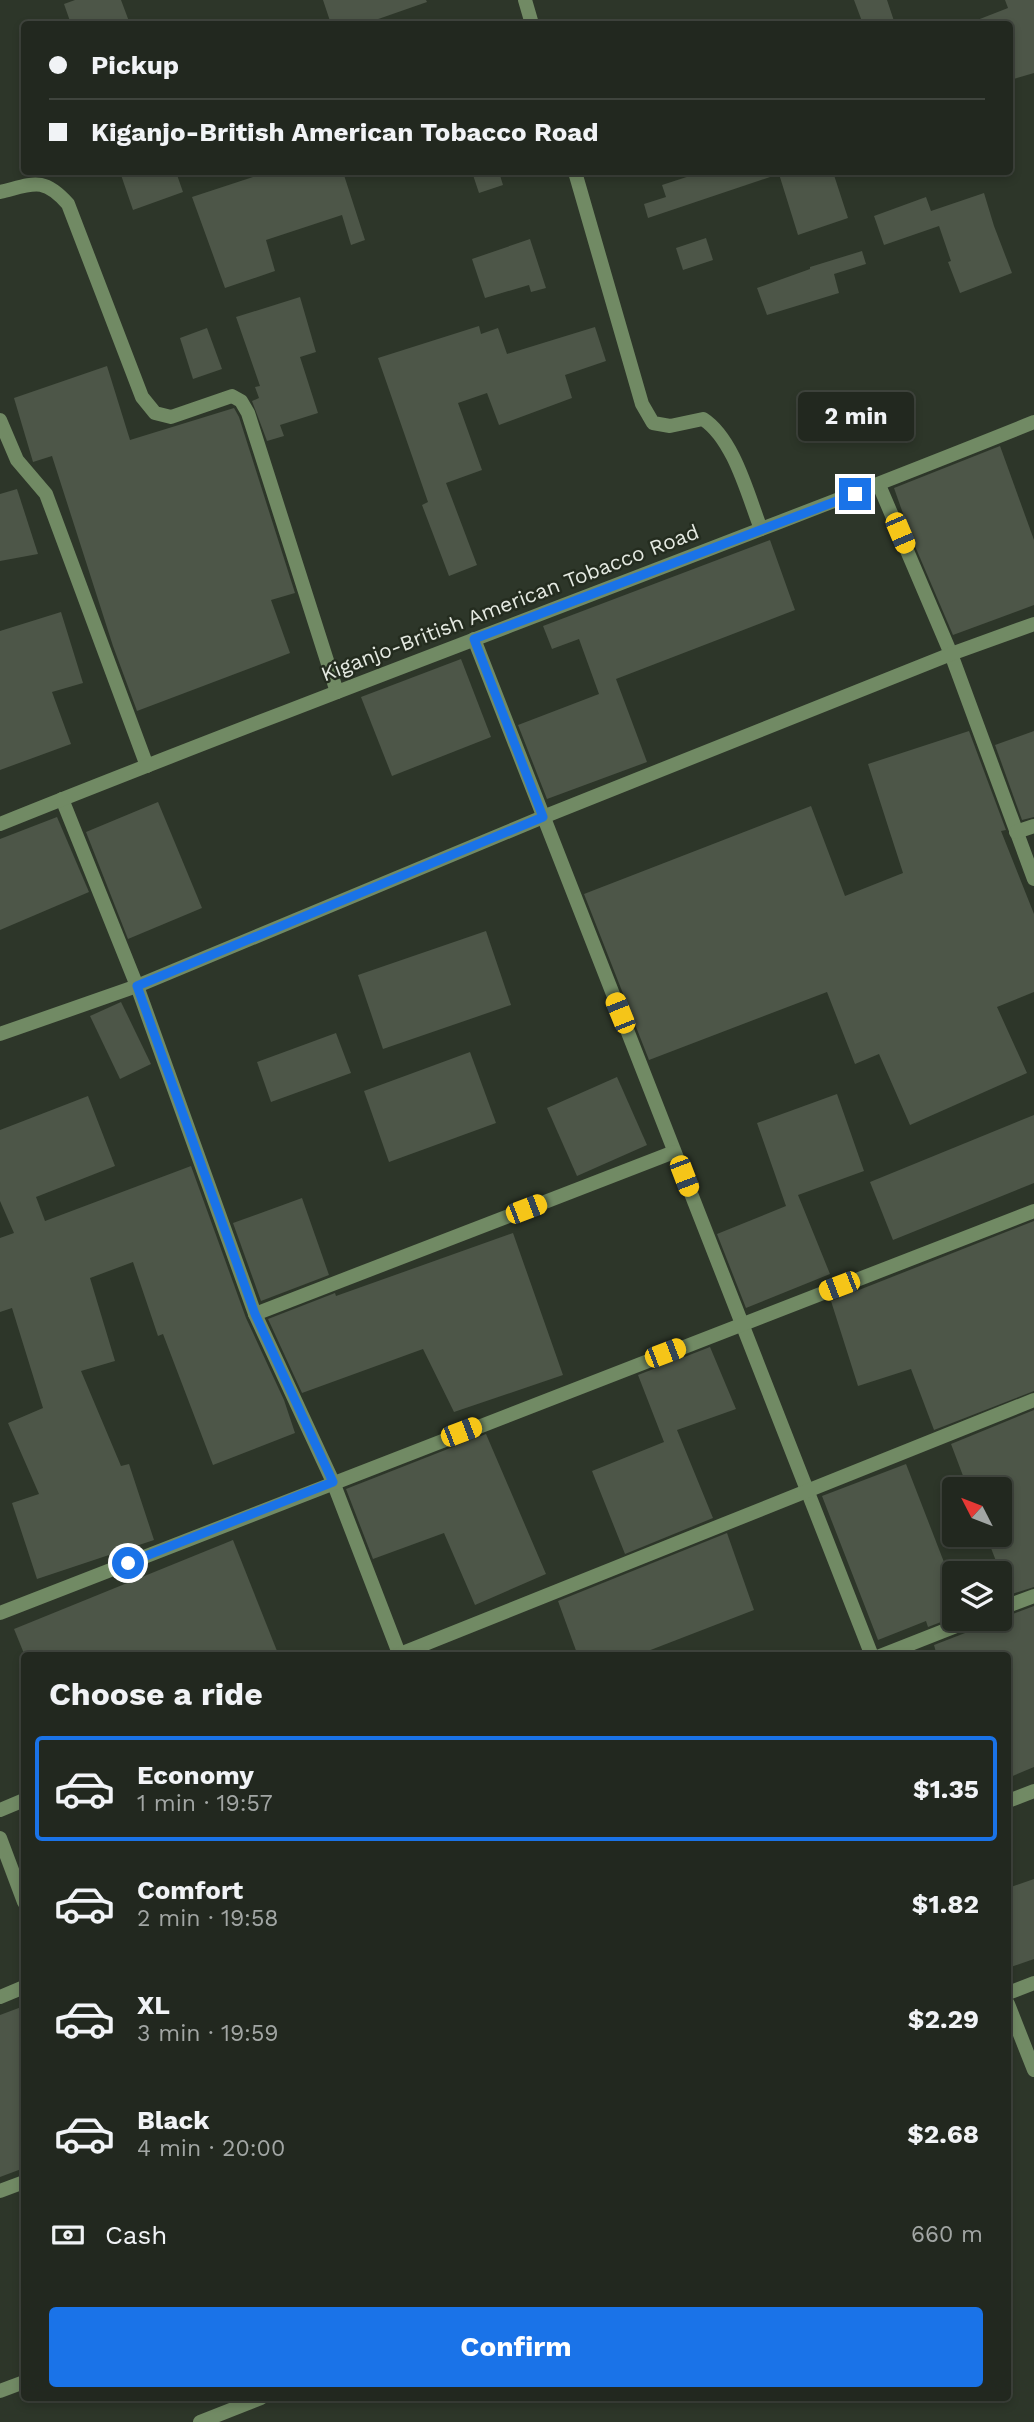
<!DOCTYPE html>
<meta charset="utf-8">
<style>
:root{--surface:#22281f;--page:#2e342c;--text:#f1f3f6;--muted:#a2a6a4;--line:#3f443d;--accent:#1a73e8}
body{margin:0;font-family:"Work Sans",sans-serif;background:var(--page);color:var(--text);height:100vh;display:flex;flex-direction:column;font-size:26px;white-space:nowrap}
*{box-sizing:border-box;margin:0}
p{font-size:23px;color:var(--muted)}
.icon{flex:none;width:38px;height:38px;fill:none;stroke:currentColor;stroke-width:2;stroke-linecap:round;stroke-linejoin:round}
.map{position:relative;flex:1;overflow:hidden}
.sheet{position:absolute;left:21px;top:1652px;width:990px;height:749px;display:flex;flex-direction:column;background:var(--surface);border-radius:7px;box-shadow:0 4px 10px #0003,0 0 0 2px var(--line)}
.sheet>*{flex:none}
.hud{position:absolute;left:21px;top:21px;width:992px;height:154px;border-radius:7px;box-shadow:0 4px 10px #0003,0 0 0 2px var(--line);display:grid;align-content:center;height:154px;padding:0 28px;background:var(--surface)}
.needle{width:46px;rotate:312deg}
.controls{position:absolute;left:942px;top:1477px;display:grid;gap:14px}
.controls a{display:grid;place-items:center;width:70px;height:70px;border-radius:7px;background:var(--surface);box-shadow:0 4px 10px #0003,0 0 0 2px var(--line);font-size:35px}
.end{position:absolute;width:32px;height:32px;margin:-16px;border:9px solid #1a73e8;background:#fff;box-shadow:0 0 0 4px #fff}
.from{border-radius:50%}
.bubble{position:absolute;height:49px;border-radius:7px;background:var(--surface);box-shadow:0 4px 10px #0003,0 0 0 2px var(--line);font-size:23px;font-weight:700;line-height:49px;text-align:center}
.car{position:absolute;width:21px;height:42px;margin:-21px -10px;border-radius:9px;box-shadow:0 0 5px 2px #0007;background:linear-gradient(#f5c518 24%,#345 0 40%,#f5c518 0 76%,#345 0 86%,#f5c518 0)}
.hud b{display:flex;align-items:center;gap:24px;height:66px;font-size:26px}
.hud b+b{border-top:2px solid var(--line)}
.hud i{width:18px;height:18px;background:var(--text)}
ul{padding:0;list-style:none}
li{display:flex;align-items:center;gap:21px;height:105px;margin:0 14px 10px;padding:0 14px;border:4px solid transparent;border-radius:7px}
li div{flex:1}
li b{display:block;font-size:26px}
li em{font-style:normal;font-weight:700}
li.on{border-color:var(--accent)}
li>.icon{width:63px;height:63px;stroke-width:1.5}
h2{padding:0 28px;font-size:32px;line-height:84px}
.pay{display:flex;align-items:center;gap:18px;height:77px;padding:0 28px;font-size:26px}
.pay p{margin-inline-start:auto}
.primary-button{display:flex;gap:14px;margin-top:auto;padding:14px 28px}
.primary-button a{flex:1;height:80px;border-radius:7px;background:var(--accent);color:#fff;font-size:28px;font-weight:700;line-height:80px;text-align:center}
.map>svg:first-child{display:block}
.building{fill:#4d5648}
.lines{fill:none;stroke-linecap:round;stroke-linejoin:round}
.street{stroke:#718a64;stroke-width:14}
.route{stroke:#1a73e8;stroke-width:9}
.labels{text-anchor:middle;stroke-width:5;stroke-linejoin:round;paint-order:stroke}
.street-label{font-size:21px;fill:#e4e9e1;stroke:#242c1f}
</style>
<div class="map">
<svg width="1034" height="2422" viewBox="0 0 1034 2422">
<rect width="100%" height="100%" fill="#2d3629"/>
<g class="building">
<polygon points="75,0 121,0 130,24 71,24 64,4"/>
<polygon points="323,0 426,0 427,2 364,24 331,24"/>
<polygon points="854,0 887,0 895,24 863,24"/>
<polygon points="1005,0 1034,0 1034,73 1010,80 1010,24 967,24 1008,8"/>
<polygon points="120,172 176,172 183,192 133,210"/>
<polygon points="252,172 343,172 365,240 351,245 342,215 266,240 275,271 225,288 192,197 253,177"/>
<polygon points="472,172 499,172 503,185 479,193"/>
<polygon points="702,172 833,172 848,218 798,235 779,174 648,218 644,204 666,197 662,185"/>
<polygon points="984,193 994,226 1012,273 960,293 948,262 951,261 939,226 884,245 874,216 926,197 931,211"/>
<polygon points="706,238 713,260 683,270 676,248"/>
<polygon points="530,239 546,288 531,292 529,285 485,298 472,259"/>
<polygon points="862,251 866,264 834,274 839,293 767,315 757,288 810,269 810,267"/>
<polygon points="300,297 316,352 300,357 318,413 280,425 284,436 267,441 252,401 259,398 255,387 260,386 236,317"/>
<polygon points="479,326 481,334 498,328 507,354 595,327 606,361 565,375 572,398 499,425 487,393 458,403 482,470 446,483 477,565 449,576 422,505 428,502 378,358"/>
<polygon points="207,328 222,369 193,379 180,338"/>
<polygon points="107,366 130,440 234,408 239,417 295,593 271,600 290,653 137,711 113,646 52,456 33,462 14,398"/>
<polygon points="1000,446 1034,540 1034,605 953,635 912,539 894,488"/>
<polygon points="17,489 38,554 0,561 0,494"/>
<polygon points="770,540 795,610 616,679 647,762 547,799 518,725 599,694 579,639 552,649 543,626"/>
<polygon points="61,612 83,683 52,692 71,744 0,770 0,631"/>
<polygon points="461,659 491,737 392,776 361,697"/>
<polygon points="969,731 1006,830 1001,831 1034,914 1034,992 997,1007 1027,1073 910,1125 879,1054 855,1064 827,992 649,1060 584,894 811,806 845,896 903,873 868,764"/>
<polygon points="1034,731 1034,817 1022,820 995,745"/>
<polygon points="158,802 202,908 128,939 86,832"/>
<polygon points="57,817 89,892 0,930 0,839"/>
<polygon points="486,931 511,1005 383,1049 358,975"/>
<polygon points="121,1002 151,1064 120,1079 90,1016"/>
<polygon points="336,1033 351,1073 271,1102 257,1062"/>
<polygon points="470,1052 496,1123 389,1162 364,1091"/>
<polygon points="617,1077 647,1145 577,1176 547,1108"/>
<polygon points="837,1094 864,1171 798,1195 830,1274 746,1308 717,1234 786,1206 757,1123"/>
<polygon points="88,1096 115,1166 36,1197 45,1221 191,1166 246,1318 284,1400 295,1433 213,1465 163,1334 158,1336 133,1262 90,1278 115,1361 81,1371 121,1466 129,1464 154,1540 37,1579 12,1503 39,1494 8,1423 43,1408 12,1308 0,1312 0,1238 14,1233 0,1201 0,1130"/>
<polygon points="1034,1115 1034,1183 893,1240 870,1182"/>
<polygon points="302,1198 329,1275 261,1301 233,1223"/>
<polygon points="1034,1221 1034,1391 934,1430 911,1369 858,1386 831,1301"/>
<polygon points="513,1233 563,1375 454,1412 423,1349 302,1393 268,1319 335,1293 336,1296"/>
<polygon points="710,1347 736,1409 677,1430 713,1518 625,1554 592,1471 664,1442 638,1375"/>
<polygon points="1034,1410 1034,1587 1009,1595 986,1535 999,1535 999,1489 968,1489 951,1444"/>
<polygon points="486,1434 546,1574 475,1605 444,1533 373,1559 346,1489"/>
<polygon points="906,1464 954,1588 954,1617 928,1627 926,1621 878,1640 822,1496"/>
<polygon points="727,1533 754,1610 635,1656 578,1656 558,1601"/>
<polygon points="233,1540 279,1656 25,1656 14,1629"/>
<polygon points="1034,1606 1034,1767 1008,1778 1008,1656 937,1656 934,1645 978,1628 983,1622 1002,1618"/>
<polygon points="1034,1879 1034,1959 1008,1968 1008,1888"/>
<polygon points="24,2006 24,2168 0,2177 0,2015"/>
</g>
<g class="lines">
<g class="street">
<polyline points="525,0 532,24"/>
<path d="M575 172 642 404 653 423 670 426 703 419C734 439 748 496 761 529"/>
<path d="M0 192C33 184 43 176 68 204L142 397 155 413 171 417 232 396 241 401 248 413 337 692"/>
<polyline points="0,420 17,460 46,494 147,766"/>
<polyline points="879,485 951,654 1034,879"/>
<polyline points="474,639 872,1656"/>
<polyline points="62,799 137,986 255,1314 333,1482 400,1656"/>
<path d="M0 824C343 686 691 560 1034 422"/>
<polyline points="1016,832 1034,826"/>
<polyline points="0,1034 137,986 543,817 951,654 1034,624"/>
<polyline points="255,1314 674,1152"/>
<polyline points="999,1609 1034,1596"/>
<polyline points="0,1613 1034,1211"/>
<polyline points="395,1656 1034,1400"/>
<polyline points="880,1656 974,1619"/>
<polyline points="1008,1801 1034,1791"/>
<polyline points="0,1810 24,1800"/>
<polyline points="0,1838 24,1902"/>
<polyline points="1008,1993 1034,1983"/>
<polyline points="0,1997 24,1987"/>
<polyline points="1008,2004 1034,2070"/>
<polyline points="0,2191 24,2182"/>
<polyline points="0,2391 24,2382"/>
<polyline points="200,2422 261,2398"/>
</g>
</g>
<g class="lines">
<polyline class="route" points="128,1563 333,1482 255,1314 137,986 543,817 474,639 855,494"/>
</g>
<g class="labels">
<g class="street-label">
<text transform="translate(510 603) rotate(-21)" y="7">Kiganjo-British American Tobacco Road</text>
</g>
</g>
</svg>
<div class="controls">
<a><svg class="needle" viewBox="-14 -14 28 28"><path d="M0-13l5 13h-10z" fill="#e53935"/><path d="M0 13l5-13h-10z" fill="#a2a6a4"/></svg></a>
<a><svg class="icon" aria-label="layers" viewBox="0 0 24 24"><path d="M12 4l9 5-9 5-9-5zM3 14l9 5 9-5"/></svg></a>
</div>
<i class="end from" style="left:128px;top:1563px"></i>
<i class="end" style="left:855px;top:494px"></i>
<div class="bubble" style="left:798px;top:392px;width:116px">2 min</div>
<i class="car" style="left:900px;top:533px;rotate:157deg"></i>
<i class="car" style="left:620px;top:1013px;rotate:338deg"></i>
<i class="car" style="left:684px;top:1176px;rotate:159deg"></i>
<i class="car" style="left:526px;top:1209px;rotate:69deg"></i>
<i class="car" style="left:839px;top:1286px;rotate:249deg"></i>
<i class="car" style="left:665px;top:1353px;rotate:69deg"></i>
<i class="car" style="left:461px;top:1432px;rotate:69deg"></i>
<div class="hud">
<b><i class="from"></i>Pickup</b>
<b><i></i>Kiganjo-British American Tobacco Road</b>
</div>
<section class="sheet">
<h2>Choose a ride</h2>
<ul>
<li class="on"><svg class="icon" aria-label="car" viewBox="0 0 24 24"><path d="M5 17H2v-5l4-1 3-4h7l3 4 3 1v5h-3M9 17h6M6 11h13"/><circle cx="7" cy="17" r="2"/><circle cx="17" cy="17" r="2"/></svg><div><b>Economy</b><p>1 min · 19:57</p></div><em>$1.35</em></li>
<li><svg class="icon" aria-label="car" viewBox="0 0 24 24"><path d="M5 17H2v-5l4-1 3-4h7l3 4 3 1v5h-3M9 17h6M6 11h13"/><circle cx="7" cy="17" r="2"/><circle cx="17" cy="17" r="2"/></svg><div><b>Comfort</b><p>2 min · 19:58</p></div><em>$1.82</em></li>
<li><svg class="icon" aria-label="car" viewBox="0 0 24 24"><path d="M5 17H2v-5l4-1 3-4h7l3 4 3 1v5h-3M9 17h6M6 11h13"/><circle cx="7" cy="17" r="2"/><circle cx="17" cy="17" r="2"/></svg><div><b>XL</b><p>3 min · 19:59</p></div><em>$2.29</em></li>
<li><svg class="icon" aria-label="car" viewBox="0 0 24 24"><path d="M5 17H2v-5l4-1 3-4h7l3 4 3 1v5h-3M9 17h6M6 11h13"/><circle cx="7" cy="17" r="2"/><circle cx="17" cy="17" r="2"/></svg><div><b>Black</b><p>4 min · 20:00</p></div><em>$2.68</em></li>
</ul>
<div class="pay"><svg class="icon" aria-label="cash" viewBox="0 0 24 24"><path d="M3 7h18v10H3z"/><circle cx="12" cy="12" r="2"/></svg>Cash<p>660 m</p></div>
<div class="primary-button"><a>Confirm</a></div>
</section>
</div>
